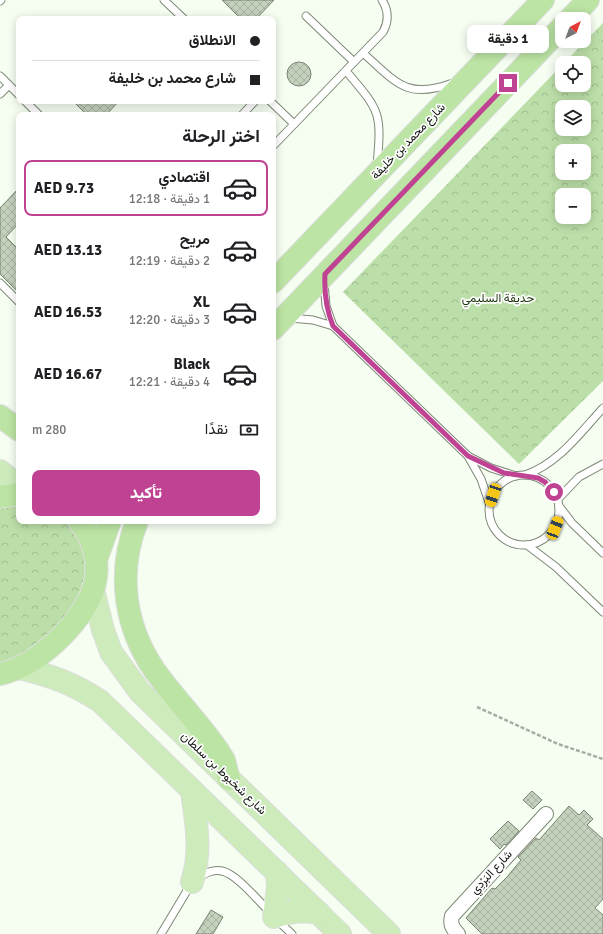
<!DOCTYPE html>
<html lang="ar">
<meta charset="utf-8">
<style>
:root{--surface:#fff;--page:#f2f2f2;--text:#202124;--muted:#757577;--line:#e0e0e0;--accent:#bf4293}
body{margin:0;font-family:Signika,Vazirmatn,sans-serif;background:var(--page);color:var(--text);direction:rtl;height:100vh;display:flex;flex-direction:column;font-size:15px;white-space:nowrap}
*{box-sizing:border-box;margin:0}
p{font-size:13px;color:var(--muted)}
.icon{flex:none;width:22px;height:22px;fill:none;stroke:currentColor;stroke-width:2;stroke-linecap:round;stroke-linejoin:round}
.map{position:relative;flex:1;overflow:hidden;direction:ltr}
.side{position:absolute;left:16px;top:112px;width:260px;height:412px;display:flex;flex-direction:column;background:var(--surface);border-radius:8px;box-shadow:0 2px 10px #0003;direction:rtl}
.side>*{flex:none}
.hud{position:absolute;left:16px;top:16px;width:260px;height:88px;border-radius:8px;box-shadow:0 2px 10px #0003;direction:rtl;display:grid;align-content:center;height:88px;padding:0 16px;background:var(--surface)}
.needle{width:26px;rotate:41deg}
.fabs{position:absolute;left:555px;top:12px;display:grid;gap:8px}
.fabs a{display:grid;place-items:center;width:36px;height:36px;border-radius:8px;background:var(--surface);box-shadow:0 2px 10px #0003;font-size:20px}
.end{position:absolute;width:18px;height:18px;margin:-9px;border:5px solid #bf4293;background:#fff;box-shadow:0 0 0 2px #fff}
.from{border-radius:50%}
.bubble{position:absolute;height:28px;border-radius:8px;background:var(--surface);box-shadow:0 2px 10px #0003;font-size:13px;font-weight:800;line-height:28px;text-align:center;direction:rtl}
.car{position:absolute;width:12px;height:24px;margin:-12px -6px;border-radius:5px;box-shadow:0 0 3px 1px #0007;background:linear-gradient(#f5c518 24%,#345 0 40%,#f5c518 0 76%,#345 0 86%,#f5c518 0)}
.hud b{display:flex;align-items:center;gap:14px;height:38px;font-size:15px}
.hud b+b{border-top:1px solid var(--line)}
.hud i{width:10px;height:10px;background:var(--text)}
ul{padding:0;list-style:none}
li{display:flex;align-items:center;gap:12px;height:56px;margin:0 8px 6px;padding:0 8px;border:2px solid transparent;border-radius:8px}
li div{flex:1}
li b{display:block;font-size:15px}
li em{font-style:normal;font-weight:800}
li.current{border-color:var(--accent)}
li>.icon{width:36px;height:36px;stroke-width:1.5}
h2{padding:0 16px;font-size:18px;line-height:48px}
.pay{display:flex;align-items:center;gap:10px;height:44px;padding:0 16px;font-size:15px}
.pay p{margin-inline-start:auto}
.cta{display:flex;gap:8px;margin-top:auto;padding:8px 16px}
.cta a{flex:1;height:46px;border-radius:8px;background:var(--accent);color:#fff;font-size:16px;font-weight:800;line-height:46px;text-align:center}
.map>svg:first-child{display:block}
.park{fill:url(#park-crowns);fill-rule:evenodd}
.building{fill:url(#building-cross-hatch);stroke:#788371}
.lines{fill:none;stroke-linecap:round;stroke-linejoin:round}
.service-casing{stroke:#7d8876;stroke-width:9}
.minor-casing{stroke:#7d8876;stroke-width:16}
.primary-casing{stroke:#dddedd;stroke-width:24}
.trunk-casing{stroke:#dddedd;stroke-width:24}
.path{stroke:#a6ada3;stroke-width:2.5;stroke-dasharray:4 2;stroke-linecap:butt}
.service{stroke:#fff;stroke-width:7}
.minor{stroke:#fff;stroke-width:14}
.primary{stroke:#cdebbb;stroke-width:22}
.trunk{stroke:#bce4a4;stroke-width:22}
.route{stroke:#bf4293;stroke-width:5}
.labels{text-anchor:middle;stroke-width:3.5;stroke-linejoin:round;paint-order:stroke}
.street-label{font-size:12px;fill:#0f140d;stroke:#fff}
.park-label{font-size:12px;fill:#1a3109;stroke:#fff}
</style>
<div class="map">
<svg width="603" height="934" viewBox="0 0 603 934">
<defs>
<pattern id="park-crowns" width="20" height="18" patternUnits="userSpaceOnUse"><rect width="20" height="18" fill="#bcdfa9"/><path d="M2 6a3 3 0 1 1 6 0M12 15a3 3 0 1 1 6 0" fill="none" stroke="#a0be90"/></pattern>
<pattern id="building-cross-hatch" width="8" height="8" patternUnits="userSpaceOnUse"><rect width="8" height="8" fill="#c4d1bd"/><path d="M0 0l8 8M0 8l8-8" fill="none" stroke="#a7b3a1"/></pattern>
</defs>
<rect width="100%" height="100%" fill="#f6fef2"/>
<g class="park">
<path d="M603 23V381L519 464 343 292 562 65V85H584V63H564ZM562 107H584V129H562ZM562 151H584V173H562ZM562 195H584V217H562Z"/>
<path d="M19 501V521H66C108 566 73 619 32 649 23 656 10 661 0 667V507Z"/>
</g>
<g class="building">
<polygon points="222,0 274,0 256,19 241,19"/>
<circle cx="299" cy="74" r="12"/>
<polygon points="73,101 119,101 106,115 87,115"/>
<polygon points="19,188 19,223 6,237 19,250 19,293 0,274 0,208"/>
<polygon points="532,791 542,800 533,809 523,800"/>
<polygon points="569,806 579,815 584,810 593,819 587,825 603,839 603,899 595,908 603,915 603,934 482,934 466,918 492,888 495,889 507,877 521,860 518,857 536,838 539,840"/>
<polygon points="508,821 519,831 506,845 504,844 500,849 490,839"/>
<polygon points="211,910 223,917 213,934 196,934"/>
</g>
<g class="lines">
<g class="service-casing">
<g id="service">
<polyline points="164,0 184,19"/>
<polyline points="0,1 1,0"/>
<polyline points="306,16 354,62"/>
<path d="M363 53C397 83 406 100 453 83"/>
<path d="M346 71C380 111 382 112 377 165"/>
<polyline points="0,76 19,95"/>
<polyline points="0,94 9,85"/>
<polyline points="25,101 39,115"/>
<polyline points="270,101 294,124"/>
<polyline points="242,115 255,101"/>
<path d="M273 146 383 32C389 21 389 11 382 0"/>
<polyline points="0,283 19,302"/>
<polyline points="324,283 326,306 333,326"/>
<polyline points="290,318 313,320 333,326 468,456 491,468 516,476"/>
<polyline points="468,456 481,479 490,505"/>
<path d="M525 475C558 464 580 433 603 408"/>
<circle cx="524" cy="510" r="35"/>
<polyline points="558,499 579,477 603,464"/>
<polyline points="559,506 572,523 603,553"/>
<polyline points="527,545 556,567 603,612"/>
<path d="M198 878C206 873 213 869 222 871 237 874 259 902 270 912"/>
<polyline points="277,920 292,934"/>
<polyline points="161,934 191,884"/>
</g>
</g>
<g class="minor-casing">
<path id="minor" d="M458 934C452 928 450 924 452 916L546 814"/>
</g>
<g class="primary-casing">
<g id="primary">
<polyline points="0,471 19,487"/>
<polyline points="93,590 103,630 111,652 140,692 389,934"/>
<path d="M20 668C52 676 72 683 100 701L340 934"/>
<path d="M277 872 278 887 274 917C290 911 303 910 319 913"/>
<path d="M192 882C202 851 196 822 192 791"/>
</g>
</g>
<g class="trunk-casing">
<g id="trunk">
<polyline points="570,19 588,0"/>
<polyline points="273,282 543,0"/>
<polyline points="273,329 562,27"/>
<polyline points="0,416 19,430"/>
<polyline points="0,497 19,494"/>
<path d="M137 521C117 572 124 626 155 671 175 699 200 724 219 752L224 760 229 779"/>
<polyline points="96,560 110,521"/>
<path d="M0 674C37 666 79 626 93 590 101 567 95 540 79 521"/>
</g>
</g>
<polyline class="path" points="477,707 558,744 603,759"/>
<use href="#service" class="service"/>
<use href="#minor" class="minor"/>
<use href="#primary" class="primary"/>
<use href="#trunk" class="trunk"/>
</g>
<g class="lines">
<path class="route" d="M508 83 325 274C324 293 326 309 333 326L468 456 504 473 538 478 545 482 554 492"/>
</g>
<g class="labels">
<g class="street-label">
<text transform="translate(408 141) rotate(-46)" y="4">شارع محمد بن خليفة</text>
<text transform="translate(224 773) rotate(44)" y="4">شارع شخبوط بن سلطان</text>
<text transform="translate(491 872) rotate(-47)" y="4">شارع البَرْدِي</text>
</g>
<g class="park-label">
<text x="498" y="302">حديقة السليمي</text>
</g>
</g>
</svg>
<div class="fabs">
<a><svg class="needle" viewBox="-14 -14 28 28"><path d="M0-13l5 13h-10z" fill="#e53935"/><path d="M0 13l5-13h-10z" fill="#757577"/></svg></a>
<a><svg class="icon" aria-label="locate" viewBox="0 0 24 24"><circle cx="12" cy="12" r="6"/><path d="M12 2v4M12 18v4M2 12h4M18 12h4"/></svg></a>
<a><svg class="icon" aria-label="layers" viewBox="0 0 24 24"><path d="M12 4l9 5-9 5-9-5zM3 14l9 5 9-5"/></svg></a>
<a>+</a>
<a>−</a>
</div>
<i class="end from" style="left:554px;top:492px"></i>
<i class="end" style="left:508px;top:83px"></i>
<div class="bubble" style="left:467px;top:25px;width:82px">1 دقيقة</div>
<i class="car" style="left:493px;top:495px;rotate:198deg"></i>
<i class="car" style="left:555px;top:528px;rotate:21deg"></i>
<div class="hud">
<b><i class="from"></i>الانطلاق</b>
<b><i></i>شارع محمد بن خليفة</b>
</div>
<section class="side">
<h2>اختر الرحلة</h2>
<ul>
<li class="current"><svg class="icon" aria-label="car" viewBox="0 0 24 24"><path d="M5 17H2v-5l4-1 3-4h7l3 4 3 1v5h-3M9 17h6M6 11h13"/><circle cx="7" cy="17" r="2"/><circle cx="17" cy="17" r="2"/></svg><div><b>اقتصادي</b><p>1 دقيقة · 12:18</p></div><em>AED 9.73</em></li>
<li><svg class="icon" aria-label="car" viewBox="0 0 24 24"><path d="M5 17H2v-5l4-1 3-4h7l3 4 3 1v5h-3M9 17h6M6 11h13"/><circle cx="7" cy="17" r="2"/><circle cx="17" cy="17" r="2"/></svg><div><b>مريح</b><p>2 دقيقة · 12:19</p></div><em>AED 13.13</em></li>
<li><svg class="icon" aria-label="car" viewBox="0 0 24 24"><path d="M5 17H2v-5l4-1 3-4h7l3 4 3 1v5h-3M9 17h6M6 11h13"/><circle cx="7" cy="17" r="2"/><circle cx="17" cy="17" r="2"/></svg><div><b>XL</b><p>3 دقيقة · 12:20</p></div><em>AED 16.53</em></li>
<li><svg class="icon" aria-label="car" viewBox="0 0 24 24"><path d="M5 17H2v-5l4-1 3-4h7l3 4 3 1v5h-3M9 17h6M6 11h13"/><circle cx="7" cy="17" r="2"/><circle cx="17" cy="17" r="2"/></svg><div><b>Black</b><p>4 دقيقة · 12:21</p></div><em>AED 16.67</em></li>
</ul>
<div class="pay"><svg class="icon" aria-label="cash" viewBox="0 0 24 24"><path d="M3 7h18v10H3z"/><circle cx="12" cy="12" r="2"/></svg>نقدًا<p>280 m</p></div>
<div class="cta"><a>تأكيد</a></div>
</section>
</div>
